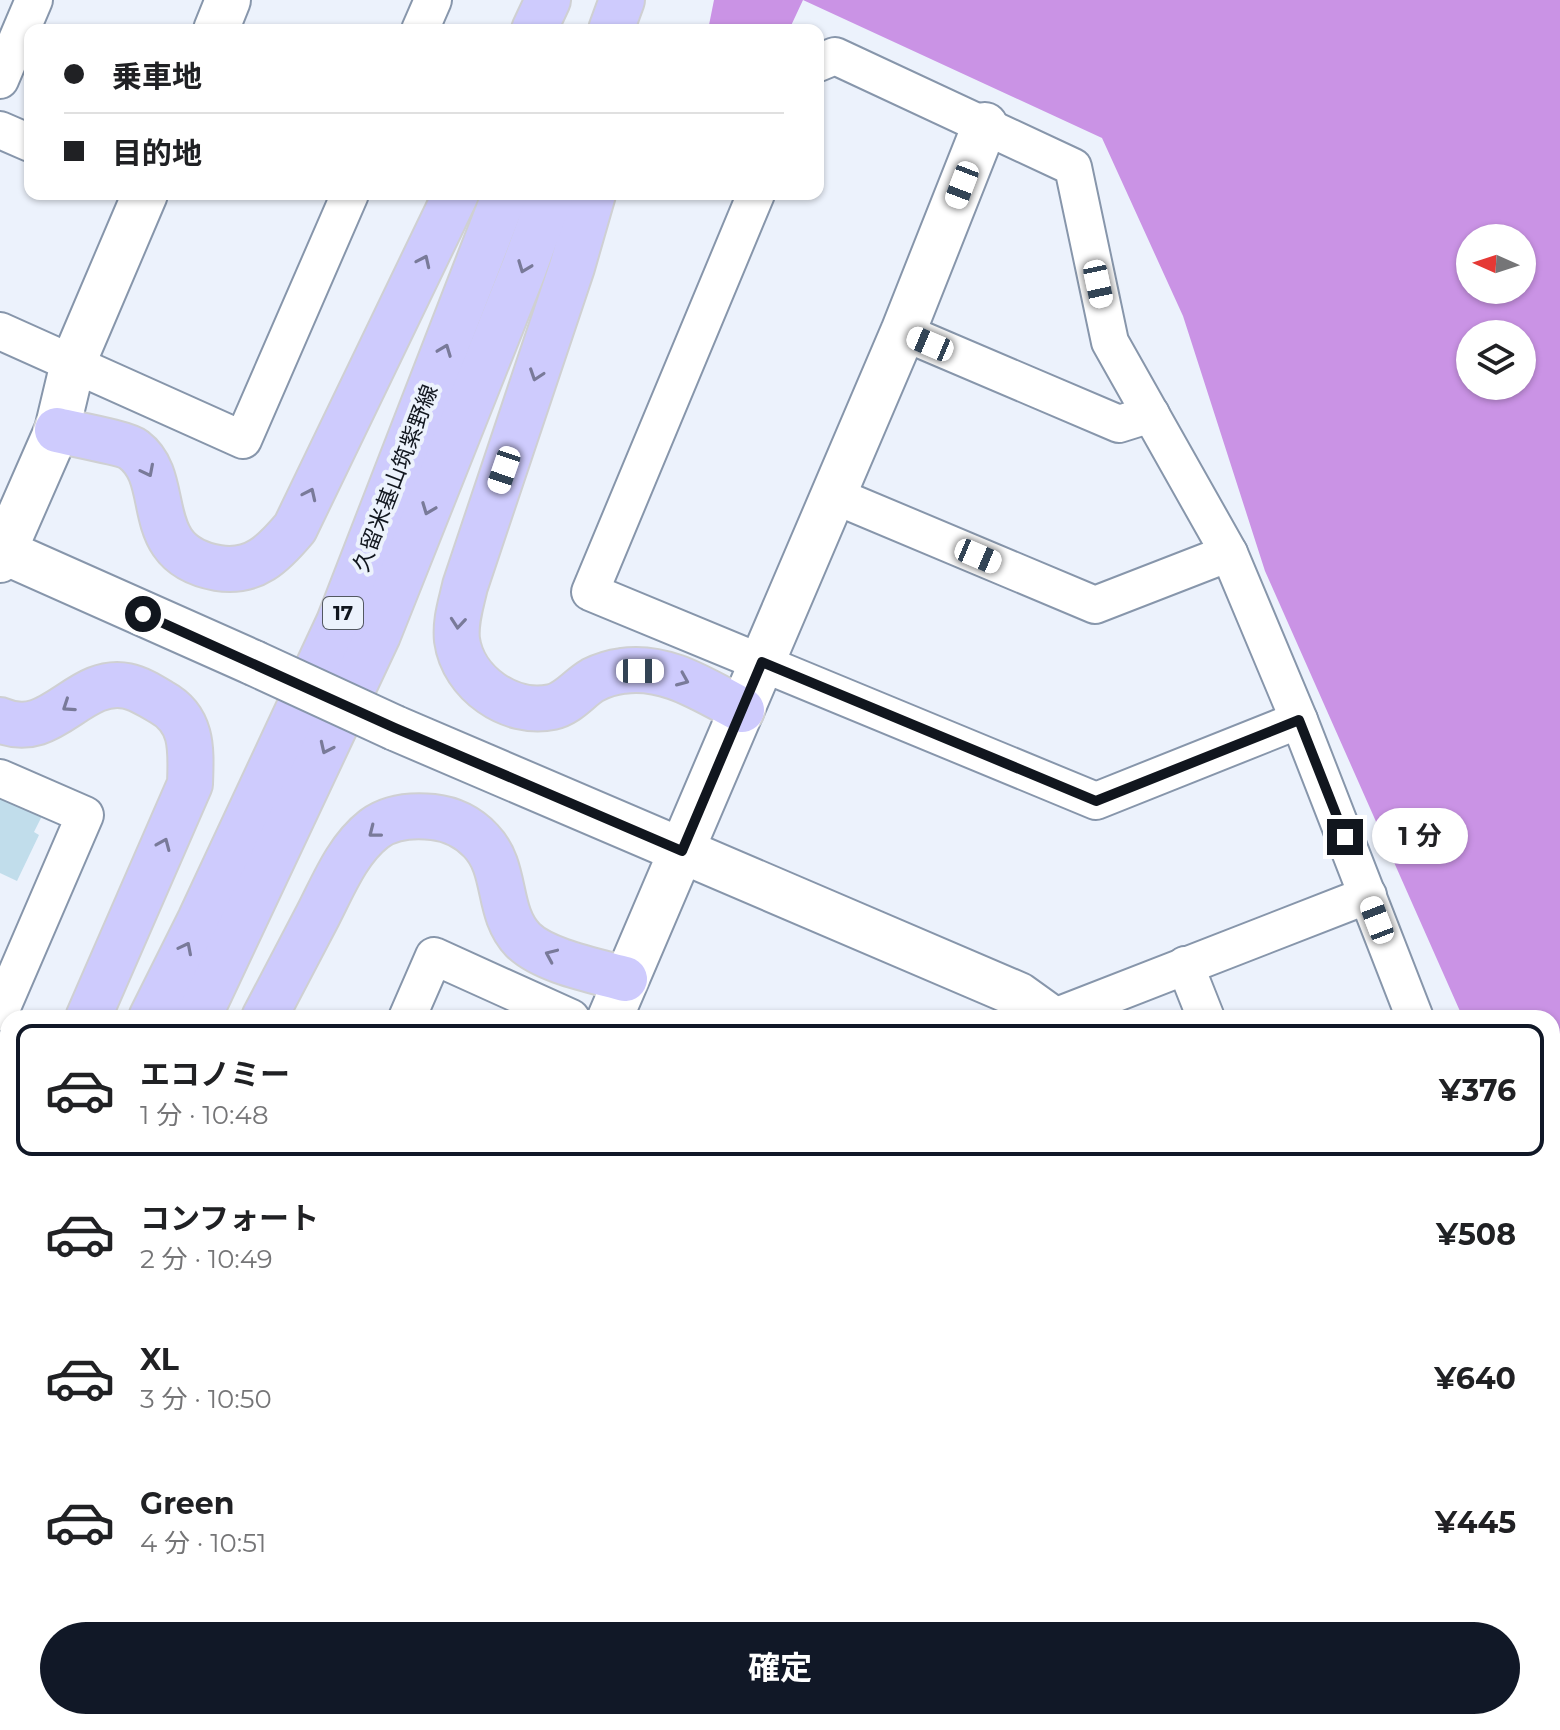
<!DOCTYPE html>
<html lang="ja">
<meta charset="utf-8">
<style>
:root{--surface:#fff;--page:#f2f2f2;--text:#202124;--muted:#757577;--line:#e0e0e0;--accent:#111827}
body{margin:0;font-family:Montserrat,"Noto Sans JP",sans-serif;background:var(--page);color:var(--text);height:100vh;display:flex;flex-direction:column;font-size:30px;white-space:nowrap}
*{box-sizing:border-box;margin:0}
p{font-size:26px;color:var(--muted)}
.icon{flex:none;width:44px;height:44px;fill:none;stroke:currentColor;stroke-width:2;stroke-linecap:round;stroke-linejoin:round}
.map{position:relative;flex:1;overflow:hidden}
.sheet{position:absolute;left:0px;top:1010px;width:1560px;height:720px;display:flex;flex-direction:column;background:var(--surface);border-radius:24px 24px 0 0;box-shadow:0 2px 6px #0004}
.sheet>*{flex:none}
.hud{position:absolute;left:24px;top:24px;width:800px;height:176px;border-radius:16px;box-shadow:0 2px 6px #0004;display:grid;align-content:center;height:176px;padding:0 40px;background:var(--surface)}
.needle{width:52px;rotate:273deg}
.fabs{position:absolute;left:1456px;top:224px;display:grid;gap:16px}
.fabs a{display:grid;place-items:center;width:80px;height:80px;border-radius:50%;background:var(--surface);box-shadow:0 2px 6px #0004;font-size:40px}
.end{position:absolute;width:36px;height:36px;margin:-18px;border:10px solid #11161e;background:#fff;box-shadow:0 0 0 4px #fff}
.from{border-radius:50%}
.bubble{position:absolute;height:56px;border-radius:28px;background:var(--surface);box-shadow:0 2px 6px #0004;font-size:26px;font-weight:700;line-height:56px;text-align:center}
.car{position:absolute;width:24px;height:48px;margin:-24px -12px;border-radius:10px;box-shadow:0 0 6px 2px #0007;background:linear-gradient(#fff 24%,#345 0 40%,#fff 0 76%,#345 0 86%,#fff 0)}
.hud b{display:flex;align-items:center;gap:28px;height:76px;font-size:30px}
.hud b+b{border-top:2px solid var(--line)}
.hud i{width:20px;height:20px;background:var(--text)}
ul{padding:14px 0 0;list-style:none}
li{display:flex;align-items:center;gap:24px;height:132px;margin:0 16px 12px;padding:0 24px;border:4px solid transparent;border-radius:16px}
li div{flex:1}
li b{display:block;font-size:30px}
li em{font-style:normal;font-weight:700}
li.selected{border-color:var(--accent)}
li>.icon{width:72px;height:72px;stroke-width:1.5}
.primary-button{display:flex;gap:16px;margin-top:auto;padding:16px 40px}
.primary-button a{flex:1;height:92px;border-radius:48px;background:var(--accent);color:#fff;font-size:32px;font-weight:700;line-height:92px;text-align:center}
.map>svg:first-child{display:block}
.forest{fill:#ca93e5;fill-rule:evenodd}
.building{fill:#c1ddeb}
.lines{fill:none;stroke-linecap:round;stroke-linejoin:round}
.lane-casing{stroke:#8796ab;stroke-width:22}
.street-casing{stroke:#8796ab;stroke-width:40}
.secondary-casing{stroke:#8796ab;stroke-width:48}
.primary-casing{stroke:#cfd0d2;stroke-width:48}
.lane{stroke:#fff;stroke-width:18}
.street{stroke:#fff;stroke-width:36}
.secondary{stroke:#fff;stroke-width:44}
.primary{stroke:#cecbfd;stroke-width:44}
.secondary-bridge-casing{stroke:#8796ab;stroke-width:48;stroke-linecap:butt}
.secondary-bridge{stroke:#fff;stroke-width:44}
.oneway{stroke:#797a99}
.route{stroke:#11161e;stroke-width:10}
.labels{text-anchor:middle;stroke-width:8;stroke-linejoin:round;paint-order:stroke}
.shield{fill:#ecf2fc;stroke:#535861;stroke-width:2}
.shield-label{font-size:20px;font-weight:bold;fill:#11161e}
.street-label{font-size:22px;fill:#11161e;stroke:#ecf2fc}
</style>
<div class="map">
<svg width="1560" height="1730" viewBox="0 0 1560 1730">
<rect width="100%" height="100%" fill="#ecf2fc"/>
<path class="forest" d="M714 0H1560V1144L1552 1142V1018H1463L1265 571 1183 316 1102 138 803 0 789 30H708ZM1522 238V290H1470V238ZM1470 334H1522V386H1470Z"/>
<polygon class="building" points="0,790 44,812 34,832 39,835 17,881 0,873"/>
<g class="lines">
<g class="lane-casing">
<polyline id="lane" points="0,1675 8,1677"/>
</g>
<g class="street-casing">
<g id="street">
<polyline points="420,30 433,0"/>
<polyline points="818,63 835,56 1073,167 1110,342 1229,553 1299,720 1415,1018"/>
<polyline points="0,80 34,0"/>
<polyline points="0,130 30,143"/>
<polyline points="756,194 590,592 1096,801 1299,720"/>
<polyline points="0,331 243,440 350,194"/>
<polyline points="903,332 1119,424 1151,414"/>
<polyline points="833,495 1095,605 1229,553"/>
<polyline points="0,778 85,815 0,1012"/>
<polyline points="1185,965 1206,1018"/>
<polyline points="407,1018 434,956 571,1018"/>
<polyline points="1052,1018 1368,895"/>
<polyline points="1552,1179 1560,1180"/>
<polyline points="1552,1317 1560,1328"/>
<polyline points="1552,1476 1560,1465"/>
<polyline points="1552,1564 1560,1569"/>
<polyline points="872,1722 875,1730"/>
<polyline points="1069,1722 1081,1730"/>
<polyline points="1267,1722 1279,1730"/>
</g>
</g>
<g class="secondary-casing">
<g id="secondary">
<polyline points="216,30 228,0"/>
<polyline points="0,550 254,663"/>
<polyline points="0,560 57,430 73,363 145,194"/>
<polyline points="395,728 1019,995 1051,1018"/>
<polyline points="610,1018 903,332 985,125"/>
<polyline points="1548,1722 1560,1730"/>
<polyline points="368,1724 407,1730"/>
<polyline points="942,1730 955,1722"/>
</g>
</g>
<g class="primary-casing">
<g id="primary">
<polyline points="534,30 548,0"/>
<polyline points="611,30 622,0"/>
<path d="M593 194 572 267 465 586C461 604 455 621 457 640 463 683 510 716 552 707 569 703 579 688 593 680 601 676 614 672 622 671 666 664 705 691 742 710"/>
<path d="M57 430C72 434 125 443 134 450 175 481 138 554 218 568 254 574 274 553 295 528L456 194"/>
<path d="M0 720C52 743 78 676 127 686 138 688 151 696 161 702 194 720 191 751 190 784L88 1018"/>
<polyline points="151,1018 200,920 339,622 505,194"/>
<polyline points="198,1018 378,635 524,268 551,194"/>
<path d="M264 1018C282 984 300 950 318 915 333 886 347 850 374 829 390 817 413 815 433 817 451 819 468 827 481 841 508 869 496 912 523 940 544 961 596 971 625 979"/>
<polyline points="0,1209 8,1192"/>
<polyline points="0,1302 8,1288"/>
<polyline points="0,1394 8,1379"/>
<polyline points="0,1465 8,1453"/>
</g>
</g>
<use href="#lane" class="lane"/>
<use href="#street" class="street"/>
<use href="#secondary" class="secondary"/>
<use href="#primary" class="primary"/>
<g class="secondary-bridge-casing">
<polyline id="secondary-bridge" points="254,663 395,728"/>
</g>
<use href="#secondary-bridge" class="secondary-bridge"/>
</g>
<defs><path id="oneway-chevron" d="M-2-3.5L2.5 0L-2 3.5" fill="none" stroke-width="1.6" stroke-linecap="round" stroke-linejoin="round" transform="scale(2)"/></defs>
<g class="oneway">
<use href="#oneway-chevron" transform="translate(424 261) rotate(-65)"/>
<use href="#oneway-chevron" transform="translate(524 267) rotate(111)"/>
<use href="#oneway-chevron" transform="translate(445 350) rotate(-69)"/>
<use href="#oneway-chevron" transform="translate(536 375) rotate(109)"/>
<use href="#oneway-chevron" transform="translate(148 471) rotate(63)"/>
<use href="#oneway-chevron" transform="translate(310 494) rotate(-65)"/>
<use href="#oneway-chevron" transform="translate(428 509) rotate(111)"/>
<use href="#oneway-chevron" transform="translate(458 623) rotate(95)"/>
<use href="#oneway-chevron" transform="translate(683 680) rotate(23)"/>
<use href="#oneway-chevron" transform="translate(68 706) rotate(146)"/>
<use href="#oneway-chevron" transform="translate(326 748) rotate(115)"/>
<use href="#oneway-chevron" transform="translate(374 832) rotate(142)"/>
<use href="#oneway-chevron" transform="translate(164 844) rotate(-67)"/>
<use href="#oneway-chevron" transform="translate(186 948) rotate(-63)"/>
<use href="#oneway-chevron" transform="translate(551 955) rotate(-156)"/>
</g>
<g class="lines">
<polyline class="route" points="143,614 395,728 682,851 762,662 1096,801 1299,720 1345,837"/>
</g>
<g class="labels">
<rect class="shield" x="323" y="597" width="40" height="32" rx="6"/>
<g class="shield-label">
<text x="343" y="620">17</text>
</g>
<g class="street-label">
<text transform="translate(395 478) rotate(-69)" y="8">久留米基山筑紫野線</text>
</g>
</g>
</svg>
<div class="fabs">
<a><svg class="needle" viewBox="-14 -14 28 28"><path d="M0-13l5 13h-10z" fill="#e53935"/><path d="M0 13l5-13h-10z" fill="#757577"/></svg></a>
<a><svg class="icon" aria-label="layers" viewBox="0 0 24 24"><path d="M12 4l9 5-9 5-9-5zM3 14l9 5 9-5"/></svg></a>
</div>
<i class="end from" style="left:143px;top:614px"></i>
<i class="end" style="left:1345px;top:837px"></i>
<div class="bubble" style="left:1372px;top:808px;width:96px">1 分</div>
<i class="car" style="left:962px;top:185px;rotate:201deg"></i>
<i class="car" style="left:1098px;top:284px;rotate:168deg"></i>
<i class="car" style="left:930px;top:344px;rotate:293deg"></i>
<i class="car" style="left:504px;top:470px;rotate:199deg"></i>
<i class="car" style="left:978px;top:556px;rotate:113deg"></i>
<i class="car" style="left:640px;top:671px;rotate:90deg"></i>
<i class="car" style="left:1377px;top:920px;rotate:339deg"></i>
<div class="hud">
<b><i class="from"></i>乗車地</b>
<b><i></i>目的地</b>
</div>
<section class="sheet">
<ul>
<li class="selected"><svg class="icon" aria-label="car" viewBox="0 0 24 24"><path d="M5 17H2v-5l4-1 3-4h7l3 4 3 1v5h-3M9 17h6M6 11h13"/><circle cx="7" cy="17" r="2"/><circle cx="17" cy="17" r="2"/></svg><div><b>エコノミー</b><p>1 分 · 10:48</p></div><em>¥376</em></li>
<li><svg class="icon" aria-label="car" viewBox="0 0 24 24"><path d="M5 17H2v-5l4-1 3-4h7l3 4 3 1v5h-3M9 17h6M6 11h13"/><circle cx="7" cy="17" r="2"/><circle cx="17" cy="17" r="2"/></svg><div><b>コンフォート</b><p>2 分 · 10:49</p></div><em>¥508</em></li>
<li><svg class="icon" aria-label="car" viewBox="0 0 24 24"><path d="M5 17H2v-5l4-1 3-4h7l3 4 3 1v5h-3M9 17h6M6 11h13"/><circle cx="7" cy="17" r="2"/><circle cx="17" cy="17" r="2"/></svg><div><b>XL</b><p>3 分 · 10:50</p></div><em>¥640</em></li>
<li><svg class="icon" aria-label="car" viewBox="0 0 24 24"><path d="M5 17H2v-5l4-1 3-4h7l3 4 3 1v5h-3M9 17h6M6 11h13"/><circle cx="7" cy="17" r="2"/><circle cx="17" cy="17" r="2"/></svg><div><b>Green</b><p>4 分 · 10:51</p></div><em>¥445</em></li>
</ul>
<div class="primary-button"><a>確定</a></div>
</section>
</div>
